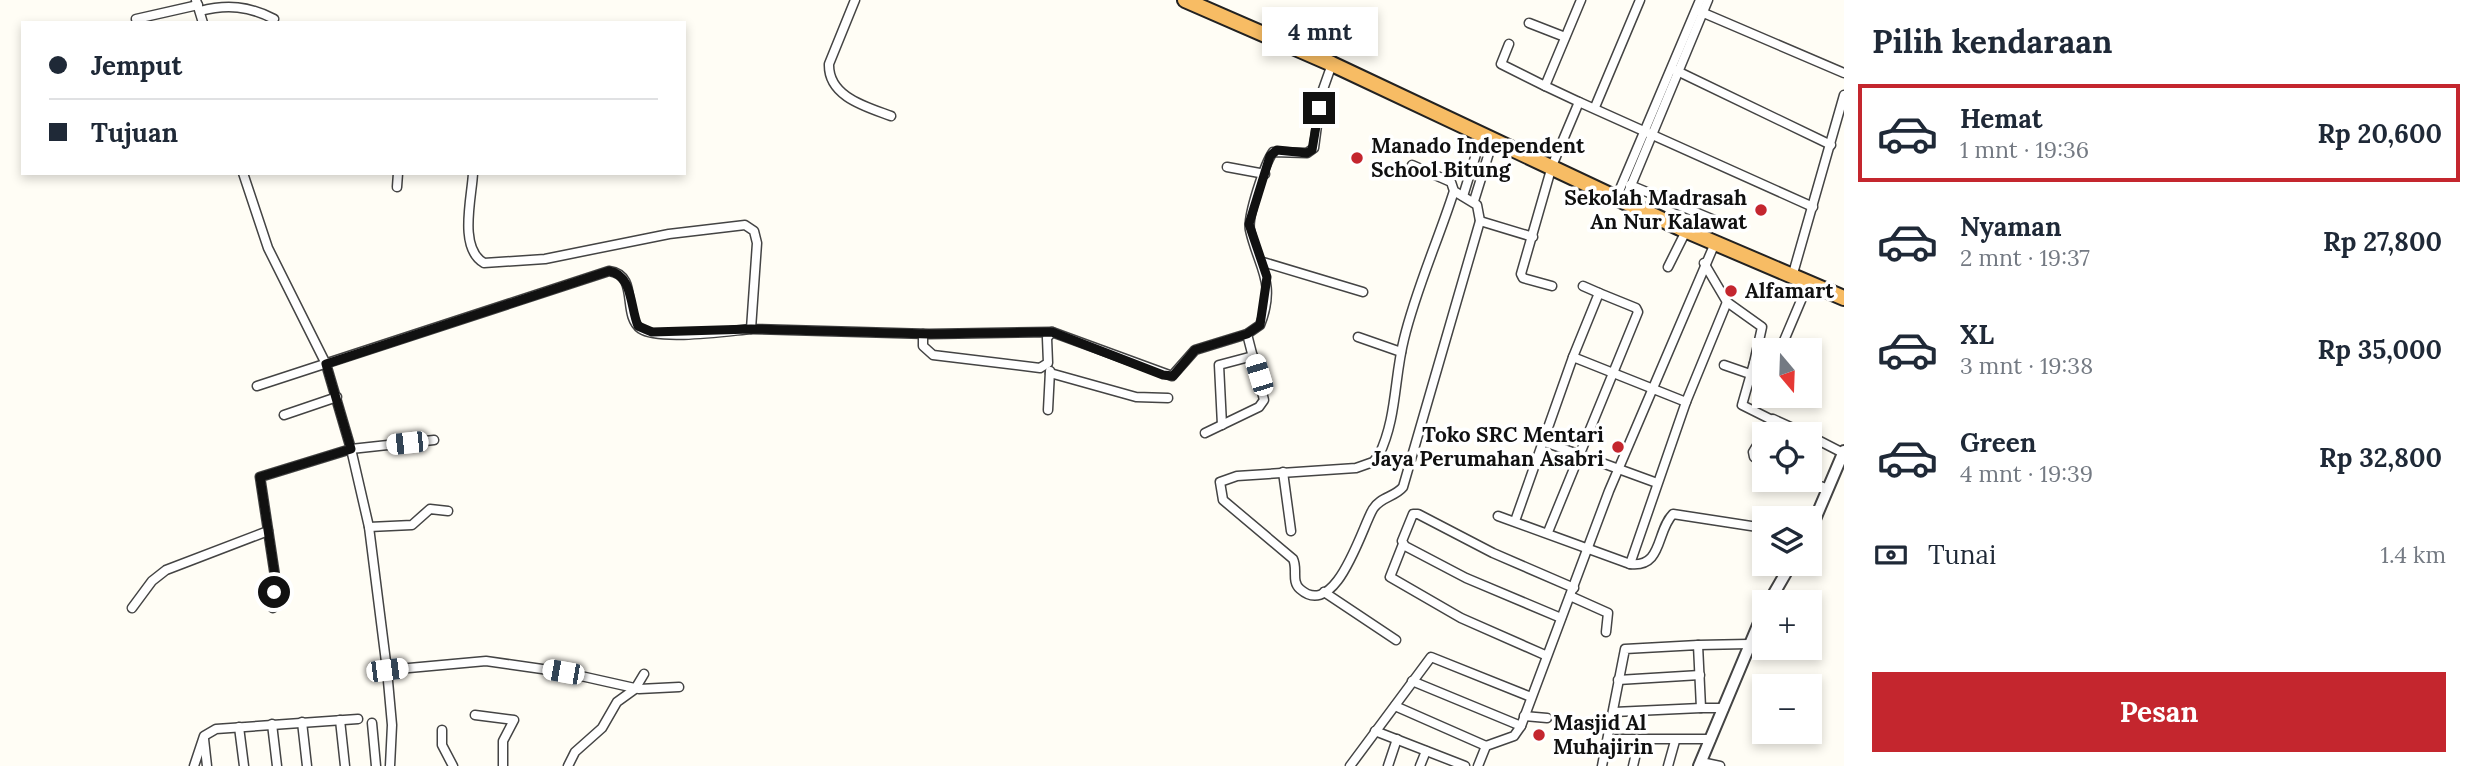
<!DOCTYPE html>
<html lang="id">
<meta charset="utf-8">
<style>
:root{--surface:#fff;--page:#f2f2f3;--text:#1f2937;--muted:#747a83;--line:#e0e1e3;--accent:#c4262e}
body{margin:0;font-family:Lora,serif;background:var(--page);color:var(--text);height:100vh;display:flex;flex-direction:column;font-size:26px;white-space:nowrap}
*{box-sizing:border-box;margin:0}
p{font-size:23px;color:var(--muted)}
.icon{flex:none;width:38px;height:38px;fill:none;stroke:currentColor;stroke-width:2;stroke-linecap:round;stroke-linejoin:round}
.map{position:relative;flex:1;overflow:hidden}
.details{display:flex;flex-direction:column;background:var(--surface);width:630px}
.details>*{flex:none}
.guide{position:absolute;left:21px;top:21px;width:665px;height:154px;border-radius:0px;box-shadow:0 4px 10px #0003;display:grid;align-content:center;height:154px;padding:0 28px;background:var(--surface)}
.needle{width:46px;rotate:161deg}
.buttons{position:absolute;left:1752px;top:338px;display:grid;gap:14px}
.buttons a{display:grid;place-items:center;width:70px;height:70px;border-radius:0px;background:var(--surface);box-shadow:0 4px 10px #0003;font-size:35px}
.end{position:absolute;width:32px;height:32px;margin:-16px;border:9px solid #111;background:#fff;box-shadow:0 0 0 4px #fff}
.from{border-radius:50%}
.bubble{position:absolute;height:49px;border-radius:0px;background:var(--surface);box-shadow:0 4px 10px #0003;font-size:23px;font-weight:700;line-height:49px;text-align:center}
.car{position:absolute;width:21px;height:42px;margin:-21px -10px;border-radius:9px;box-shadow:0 0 5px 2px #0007;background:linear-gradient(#fff 24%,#345 0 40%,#fff 0 76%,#345 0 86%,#fff 0)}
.guide b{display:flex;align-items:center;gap:24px;height:66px;font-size:26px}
.guide b+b{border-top:2px solid var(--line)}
.guide i{width:18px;height:18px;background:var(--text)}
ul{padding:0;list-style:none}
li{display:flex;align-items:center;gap:21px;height:98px;margin:0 14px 10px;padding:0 14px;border:4px solid transparent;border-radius:0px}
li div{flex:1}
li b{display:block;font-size:26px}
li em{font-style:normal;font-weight:700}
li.current{border-color:var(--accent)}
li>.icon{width:63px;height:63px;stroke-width:1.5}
h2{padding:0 28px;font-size:32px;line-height:84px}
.pay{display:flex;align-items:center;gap:18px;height:77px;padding:0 28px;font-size:26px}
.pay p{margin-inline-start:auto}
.primary-button{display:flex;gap:14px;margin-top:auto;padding:14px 28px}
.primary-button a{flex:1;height:80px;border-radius:0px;background:var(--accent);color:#fff;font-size:28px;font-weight:700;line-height:80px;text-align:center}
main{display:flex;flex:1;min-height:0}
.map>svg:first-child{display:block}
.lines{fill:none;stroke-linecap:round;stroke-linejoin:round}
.minor-casing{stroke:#444;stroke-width:11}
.tertiary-casing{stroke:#444;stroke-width:14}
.trunk-casing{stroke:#222;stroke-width:18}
.minor{stroke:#fff;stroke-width:8}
.tertiary{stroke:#fff;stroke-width:10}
.trunk{stroke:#f7bc64;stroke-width:14}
.route{stroke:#111;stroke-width:9}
.poi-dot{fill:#c4262e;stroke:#fff;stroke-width:2.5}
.labels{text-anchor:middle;stroke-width:7;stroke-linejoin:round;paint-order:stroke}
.poi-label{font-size:21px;font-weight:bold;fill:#111;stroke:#fff;text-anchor:start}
</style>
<main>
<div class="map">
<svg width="1844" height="766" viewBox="0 0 1844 766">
<rect width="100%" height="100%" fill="#fffdf5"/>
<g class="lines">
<g class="minor-casing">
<g id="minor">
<polyline points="196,0 203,23"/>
<path d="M855 0 829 64C828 97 867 107 891 116"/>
<path d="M200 11C227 4 249 6 274 19"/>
<polyline points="1699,11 1844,73"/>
<polyline points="136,19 198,5"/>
<polyline points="1529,23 1565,37"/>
<polyline points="1509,44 1501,64 1545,86"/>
<polyline points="1675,70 1831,145"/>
<polyline points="1579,102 1545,86 1581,0"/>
<polyline points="1595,107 1640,0"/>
<path d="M1412 165 1451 182 1454 191C1438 241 1416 289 1404 339 1394 378 1397 418 1379 455L1373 462 1356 468 1237 476 1220 482 1223 500 1293 559C1298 569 1291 581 1300 589 1336 621 1362 527 1373 509 1380 497 1395 497 1403 487L1480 221 1477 205 1454 191"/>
<polyline points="1227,167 1265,174"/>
<polyline points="243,173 268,248 326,364 351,449 369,527 387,670 392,725 390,766"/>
<path d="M473 173C472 197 458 248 484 263L545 259 669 234 745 225 754 231 757 243 751 329 929 334 1052 332 1172 376 1195 350 1247 334 1260 325C1277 282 1258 267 1250 230 1247 217 1265 163 1273 152L1307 153 1314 148 1321 95 1332 64"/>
<polyline points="1630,185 1724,224"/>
<polyline points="397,187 398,173"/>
<polyline points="1463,196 1482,135"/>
<polyline points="1617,196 1700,0"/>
<polyline points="1625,200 1708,0"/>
<polyline points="1474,201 1493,140"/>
<polyline points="1480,221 1533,237"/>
<polyline points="1263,262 1363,292"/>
<polyline points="1704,263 1727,302 1762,327 1754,363 1764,370"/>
<polyline points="1668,267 1686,231"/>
<polyline points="1792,277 1844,95"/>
<polyline points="1552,286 1523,278 1521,274 1552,166 1579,102 1813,207"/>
<polyline points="923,334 923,346 933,355 1040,368 1048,363 1047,338 1052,332"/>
<polyline points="1358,337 1401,352"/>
<polyline points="1780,350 1808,284"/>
<polyline points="1573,357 1599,293 1583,286"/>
<polyline points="1754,363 1742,405 1772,420"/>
<polyline points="1724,365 1750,374"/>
<polyline points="1050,373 1136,397 1168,398"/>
<path d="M257 386 609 271C640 275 621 315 641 329 659 341 728 331 751 329"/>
<polyline points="1048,410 1050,371"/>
<polyline points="284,415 337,397"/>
<polyline points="1222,425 1219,365 1253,356"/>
<polyline points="1205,433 1259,407 1264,400 1247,334"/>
<polyline points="1810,436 1843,453"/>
<polyline points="1542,441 1657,483"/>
<polyline points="1764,463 1754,457 1753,452 1773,419 1806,434"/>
<polyline points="1283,472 1291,531"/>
<polyline points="1805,480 1828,489"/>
<polyline points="1498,516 1630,564 1686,402 1727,302"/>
<polyline points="1515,521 1573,357 1686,402"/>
<polyline points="369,527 412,525 430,509 448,511"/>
<polyline points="1548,532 1638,312 1636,308 1599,293"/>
<polyline points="1403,544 1390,577 1461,618 1545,655"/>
<path d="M1630 564C1663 568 1656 531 1673 514L1764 528"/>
<polyline points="1324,592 1396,640"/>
<polyline points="1570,596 1608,613 1606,632"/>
<polyline points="132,608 152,581 166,570 268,531"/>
<polyline points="273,608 275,576 260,477 351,449 434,440"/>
<polyline points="1561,618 1466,578 1405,546 1402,541 1413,514 1418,514 1493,553 1574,588"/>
<polyline points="1698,645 1749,644"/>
<polyline points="387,670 486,661 563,672 639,689 679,687"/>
<polyline points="1618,680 1700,675"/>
<polyline points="1412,681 1521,726"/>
<polyline points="1395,706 1486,746"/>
<polyline points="1614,712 1701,708"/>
<polyline points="475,715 514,720 503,741 503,766"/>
<polyline points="1524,716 1547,718"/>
<polyline points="340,720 345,766"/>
<polyline points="302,722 307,766"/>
<polyline points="372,723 376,766"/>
<polyline points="272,724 277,766"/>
<polyline points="239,727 244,766"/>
<polyline points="442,730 442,745 453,766"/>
<polyline points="1375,731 1465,766"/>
<polyline points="204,739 207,766"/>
<polyline points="1610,739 1711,739"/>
<polyline points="1701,762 1720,766"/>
<polyline points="194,766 204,736 216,729 358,719"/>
<polyline points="568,766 575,752 602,728 617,702 635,689 644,674"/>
<polyline points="1350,766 1431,657 1531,697"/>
<polyline points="1388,766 1397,739"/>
<polyline points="1420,766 1426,751"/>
<polyline points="1478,766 1486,746 1514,736 1521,726 1609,491 1715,243"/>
<polyline points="1602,766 1625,649 1698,645 1701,708 1724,708"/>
<polyline points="1633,766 1639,741"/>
<polyline points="1668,766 1675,741"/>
</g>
</g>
<g class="tertiary-casing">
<g id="tertiary">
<polyline points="1810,531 1844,451"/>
<polyline points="1769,602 1791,564"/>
<polyline points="1699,766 1764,611"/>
</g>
</g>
<g class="trunk-casing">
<polyline id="trunk" points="1185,0 1332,64 1680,228 1844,298"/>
</g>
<use href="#minor" class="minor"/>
<use href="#tertiary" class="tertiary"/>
<use href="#trunk" class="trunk"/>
</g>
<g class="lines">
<path class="route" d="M274 592 275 576 260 477 351 449 326 364 609 271C633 275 630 307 638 326L652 332 751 329 929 334 1052 332 1163 375 1173 376 1195 350 1247 334 1260 325 1267 277 1249 224 1270 156 1277 150 1307 153 1312 150 1319 108"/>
</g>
<g class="poi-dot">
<circle cx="1357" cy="158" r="7"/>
<circle cx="1761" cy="210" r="7"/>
<circle cx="1731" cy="291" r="7"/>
<circle cx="1618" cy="447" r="7"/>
<circle cx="1539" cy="735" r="7"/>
</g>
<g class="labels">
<g class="poi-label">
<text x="1371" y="153">Manado Independent<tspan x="1371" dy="24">School Bitung</tspan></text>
<text x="1747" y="205" text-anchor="end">Sekolah Madrasah<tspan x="1747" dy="24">An Nur Kalawat</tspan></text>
<text x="1745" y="298">Alfamart</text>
<text x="1604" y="442" text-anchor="end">Toko SRC Mentari<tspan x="1604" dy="24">Jaya Perumahan Asabri</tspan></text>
<text x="1553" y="730">Masjid Al<tspan x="1553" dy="24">Muhajirin</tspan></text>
</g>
</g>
</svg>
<div class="buttons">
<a><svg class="needle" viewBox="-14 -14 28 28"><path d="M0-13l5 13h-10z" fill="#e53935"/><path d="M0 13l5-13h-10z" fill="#747a83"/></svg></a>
<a><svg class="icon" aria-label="locate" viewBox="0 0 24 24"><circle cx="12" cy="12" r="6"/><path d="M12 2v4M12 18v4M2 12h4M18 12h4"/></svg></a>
<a><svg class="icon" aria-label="layers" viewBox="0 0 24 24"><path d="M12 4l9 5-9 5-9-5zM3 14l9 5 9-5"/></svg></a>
<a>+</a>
<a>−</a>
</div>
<i class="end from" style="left:274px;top:592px"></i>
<i class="end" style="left:1319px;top:108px"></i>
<div class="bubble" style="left:1262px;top:7px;width:116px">4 mnt</div>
<i class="car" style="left:1259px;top:375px;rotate:343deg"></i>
<i class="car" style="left:407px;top:443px;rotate:264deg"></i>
<i class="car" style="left:387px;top:670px;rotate:83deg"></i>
<i class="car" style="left:563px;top:672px;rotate:280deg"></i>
<div class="guide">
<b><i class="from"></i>Jemput</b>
<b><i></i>Tujuan</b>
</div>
</div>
<section class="details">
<h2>Pilih kendaraan</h2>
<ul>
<li class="current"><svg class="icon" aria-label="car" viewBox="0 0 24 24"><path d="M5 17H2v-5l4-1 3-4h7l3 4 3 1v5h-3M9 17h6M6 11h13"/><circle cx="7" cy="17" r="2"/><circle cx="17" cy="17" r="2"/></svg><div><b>Hemat</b><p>1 mnt · 19:36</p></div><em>Rp 20,600</em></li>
<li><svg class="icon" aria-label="car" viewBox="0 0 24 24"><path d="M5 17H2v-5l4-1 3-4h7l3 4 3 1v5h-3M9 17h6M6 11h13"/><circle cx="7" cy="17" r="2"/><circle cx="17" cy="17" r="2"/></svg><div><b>Nyaman</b><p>2 mnt · 19:37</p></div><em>Rp 27,800</em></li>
<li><svg class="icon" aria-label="car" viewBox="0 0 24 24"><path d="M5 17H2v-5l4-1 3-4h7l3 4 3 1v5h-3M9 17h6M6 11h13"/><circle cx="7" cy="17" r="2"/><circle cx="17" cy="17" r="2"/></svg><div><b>XL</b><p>3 mnt · 19:38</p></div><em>Rp 35,000</em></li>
<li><svg class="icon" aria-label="car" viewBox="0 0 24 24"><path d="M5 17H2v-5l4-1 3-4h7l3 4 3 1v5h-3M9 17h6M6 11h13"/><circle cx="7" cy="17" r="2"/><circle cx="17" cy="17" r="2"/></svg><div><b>Green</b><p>4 mnt · 19:39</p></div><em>Rp 32,800</em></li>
</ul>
<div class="pay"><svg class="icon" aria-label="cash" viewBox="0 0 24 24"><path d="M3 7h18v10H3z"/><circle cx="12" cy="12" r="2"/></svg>Tunai<p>1.4 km</p></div>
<div class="primary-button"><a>Pesan</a></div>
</section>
</main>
